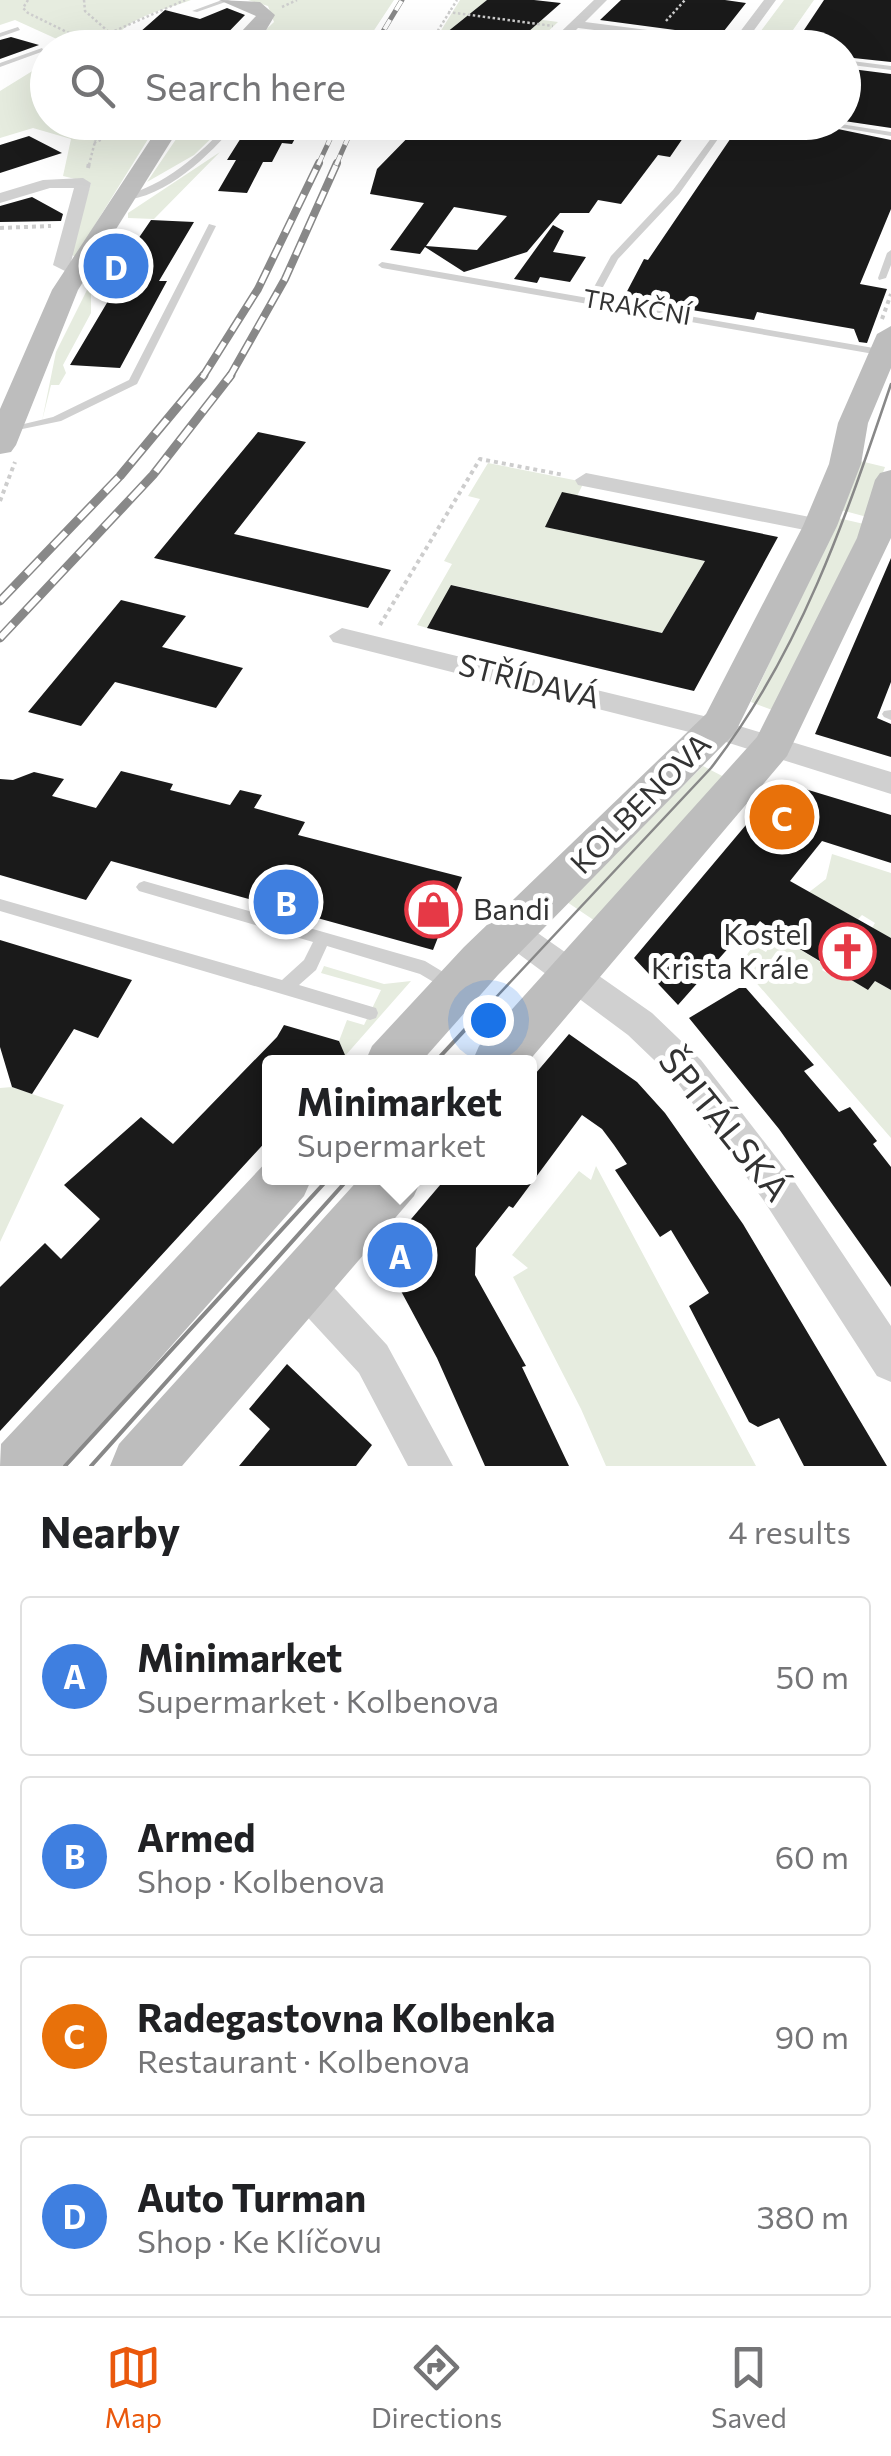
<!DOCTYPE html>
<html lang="en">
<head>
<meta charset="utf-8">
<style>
  body { margin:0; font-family:Commissioner,sans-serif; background:#f2f2f2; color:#202124 }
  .you { position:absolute; left:488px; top:1020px; width:35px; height:35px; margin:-25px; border:8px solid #fff; border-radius:50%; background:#1a73e8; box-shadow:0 0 0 15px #1a73e833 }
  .badge { display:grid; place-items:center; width:65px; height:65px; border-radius:50%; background:#ea580c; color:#fff; font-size:32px; font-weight:700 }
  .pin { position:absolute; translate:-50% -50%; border:5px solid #fff; box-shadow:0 2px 10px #0006 }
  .popup { position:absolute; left:262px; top:1055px; width:275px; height:130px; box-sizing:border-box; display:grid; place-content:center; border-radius:10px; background:#fff; filter:drop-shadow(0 2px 8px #0005); font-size:32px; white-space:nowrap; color:#757577 }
  .popup b { font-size:38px; color:#202124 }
  .popup::after { content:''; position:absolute; left:50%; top:100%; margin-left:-20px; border:20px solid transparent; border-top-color:#fff }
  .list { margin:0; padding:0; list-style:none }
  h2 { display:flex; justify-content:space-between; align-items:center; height:130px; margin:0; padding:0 40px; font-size:42px }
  h2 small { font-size:32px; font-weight:400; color:#757577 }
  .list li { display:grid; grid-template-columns:65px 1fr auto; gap:30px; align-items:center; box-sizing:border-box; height:160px; margin:0 20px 20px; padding:0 20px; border:2px solid #e0e0e0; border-radius:10px }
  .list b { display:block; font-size:38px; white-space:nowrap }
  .list p { margin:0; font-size:32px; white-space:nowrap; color:#757577 }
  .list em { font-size:32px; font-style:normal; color:#757577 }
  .icon { flex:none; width:55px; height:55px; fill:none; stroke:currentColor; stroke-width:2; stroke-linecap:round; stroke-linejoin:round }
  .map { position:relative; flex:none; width:891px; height:1466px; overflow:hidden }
  .search { position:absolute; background:#fff; box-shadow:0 10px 40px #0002; left:30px; right:30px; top:30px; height:110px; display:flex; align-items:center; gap:25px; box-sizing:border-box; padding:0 35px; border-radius:55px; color:#757577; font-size:38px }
  .sheet { height:850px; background:#fff }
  nav { display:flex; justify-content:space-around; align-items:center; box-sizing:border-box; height:140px; border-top:2px solid #e0e0e0; background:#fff; font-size:28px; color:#757577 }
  nav a { display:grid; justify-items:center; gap:5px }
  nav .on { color:#ea580c }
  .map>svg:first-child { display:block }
</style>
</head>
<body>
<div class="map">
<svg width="891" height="1466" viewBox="0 0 891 1466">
  <rect width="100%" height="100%" fill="#fff"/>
  <path fill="#e6ecdf" d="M0,0H191C162,11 122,17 109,48L63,47L59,40L15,20L0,25Z
    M248,0H394L363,47L247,48L274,22L268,6Z
    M460,0H487L475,11L558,22L541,38L525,35L531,28L463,19L442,37L518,47L430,48Z
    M784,0H814L781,47H749Z
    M47,62L48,122L158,123L75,257L70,253L91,183L63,176L71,139L33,128L0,138V91Z
    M187,123H227L194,155L147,182Z
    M220,152L154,219L128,218V213Z
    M109,246H122L91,289V313L63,365L66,373L59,385H51L42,421L56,352Z
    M856,460L885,467L867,517L841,510Z
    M488,463L584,482L577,496L562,493L546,527L705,561L662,633L452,585L427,628L417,625L452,564L444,561L480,499L468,496Z
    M838,518L864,524L775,711L751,702Z
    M703,766L728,779L598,923L567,902Z
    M832,854L891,873V938L872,928L875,923L862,915L858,919L808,893L826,879Z
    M777,935L825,965L822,970L836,978L841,974L868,990L875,981L891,990V1138L740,964L754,945L766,952Z
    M324,966L384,984L411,981L345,1056L339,1041L347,1020L364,1025L381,990L321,973Z
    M12,1087L64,1105L0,1242V1088Z
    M596,1166L756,1466H606L581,1409L513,1277L528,1268L512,1255L579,1171L591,1180Z"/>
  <path fill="#1a1a1a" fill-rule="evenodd" d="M487,0H534L561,3L511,47L441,37Z
    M621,0H725L746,3L720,36L600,20Z
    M824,0H891V62L844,57V48H792Z
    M227,8L245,15L213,48H122L165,10L200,19Z
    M587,33L706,48H572Z
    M11,37L39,45L0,59V40Z
    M844,68L891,74V128L844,121Z
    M251,122H304L292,144L282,143L272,162H263L247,193L218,191L236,160H227Z
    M423,122H694L670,157L658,155L621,204L598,200L589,213H560L527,252L464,272L425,247L420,254L390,250L424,203L370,194L377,169ZM454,207L507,216L477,250L426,246Z
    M756,122H804L891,140V209L860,284L887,289L867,343L859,342L854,329L757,312L754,320L623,299L644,259L648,260L737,129L750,131Z
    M29,136L62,153L0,173V145Z
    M32,197L63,214L61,221L0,222V206Z
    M151,220L194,222L159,281H167L120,368L70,365L114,291L91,289L128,238L138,239Z
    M553,225L564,231L553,252L586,257L570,282L540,277L537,283L514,279Z
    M258,432L306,442L234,534L391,570L368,608L154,558Z
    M562,492L778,537L694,691L427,628L451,585L662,633L705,561L545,527Z
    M891,558V682L877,718L891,724V757L815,734Z
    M121,600L186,616L162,647L243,668L216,708L115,682L81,726L28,712Z
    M121,771L173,784L170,790L230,805L240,790L262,795L254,808L305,822L298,835L462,877L433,950L111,861L86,900L0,875V779L13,780L34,772L64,779L52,796L96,808Z
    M782,782L891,815V863L822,841L790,881L891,938V990L875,981L868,990L783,939L760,921L747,936H739L678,1005L634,958Z
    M0,940L132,980L98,1038L74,1029L32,1094L12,1087L0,1047Z
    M739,988H746L814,1065L804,1071L839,1112L850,1107L877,1141L873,1144L891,1167V1287L779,1129L689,1018Z
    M284,1025L339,1041L348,1062H270V1137L0,1431V1287L45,1243L61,1259L100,1219L64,1185L141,1117L173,1144L277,1037Z
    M569,1034L637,1082L665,1113L743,1224L887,1466H804L779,1418L758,1427L749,1422L689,1306L709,1293L671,1230L660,1237L615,1170L627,1164L614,1145L602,1129L582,1115L513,1208L509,1206L476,1248L475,1275L526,1366L522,1367L569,1466H485L437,1358L387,1265L389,1245L446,1178H530V1080Z
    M287,1364L372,1445L356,1466H239L270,1429L249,1409Z"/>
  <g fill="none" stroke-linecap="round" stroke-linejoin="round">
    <path stroke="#cdcdcd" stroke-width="2.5" stroke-dasharray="2.5 2.5" stroke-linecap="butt" d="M28,0L23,8L28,13L75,36L86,48
      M84,0L85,11L110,33L102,43L90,48
      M282,7L297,0
      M448,12L553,26
      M666,21L685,0
      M110,33L185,0
      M427,48L457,0
      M94,143L138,122
      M89,165L100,122"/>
    <path stroke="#cdcdcd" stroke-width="4" stroke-dasharray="4 4" stroke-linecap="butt" d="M88,168L89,163
      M0,228L51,226
      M882,319L891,294
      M0,501L15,462
      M380,625L480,459L564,475"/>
    <path fill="#d0d0d0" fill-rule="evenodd" d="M222,0H231L197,12L192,11Z
      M18,27L20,30L0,37V33Z
      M42,48L44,51L0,67V63Z
      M844,60L891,66V70L844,64Z
      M230,122H238C208,156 168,197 120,201V197C166,185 198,156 230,122Z
      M723,122H730L679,194L618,259L596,300L891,351V357L382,268L378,265L382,262L588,298L611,256L673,190Z
      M807,122H828L891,132V136Z
      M209,224L216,226L137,384L61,421L3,433V429L53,417L129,380Z
      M891,250V265L886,278L879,280L878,278L887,253Z
      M891,710V720L884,717L882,714L884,711Z
      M144,881L425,961L458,981L460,986L458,991L452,993L420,974L327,946L316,970L299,985L376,1008L378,1013L376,1018L370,1020L0,911V899L282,980L304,960L313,942L139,891L136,887L139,883Z"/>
    <path fill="#d0d0d0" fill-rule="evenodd" d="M594,0H607L585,22L733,41L764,0H776L741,48L578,28L558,48H544Z
      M43,180L83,178L91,183L71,262L83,266V274H71L53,265L74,188H50L0,203V193Z
      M586,473L820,519L832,526L820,533L578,485L575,480Z
      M342,628L716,719L891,772V794L713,738L333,642L329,636Z
      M511,918L522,922L652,1013L701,1060L790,1175L891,1326V1382L877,1376L764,1201L677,1082L628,1035L500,940L495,931L500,922Z
      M301,1261L315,1267L387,1345L453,1466H408L359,1373L287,1295L281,1281L287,1267Z"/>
    <path fill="#bdbdbd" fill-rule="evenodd" d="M219,0L260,2L275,15L265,32L247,48H226L256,16Z
      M162,122H183L78,290L16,445L11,452L0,454V409L52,290Z
      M891,326V368L868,423L861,464L837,526L735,733L498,975L421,1062H365L372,1046L464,947L706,714L803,526L829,464L838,423L877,334Z
      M891,470V538L787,756L528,1062H472L479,1046L757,737L857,538L875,480L880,473Z
      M270,1158V1178H312L304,1196L65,1466H0L1,1444Z
      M360,1178H422L414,1196L182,1466H110L119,1444Z"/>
    <path stroke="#888" stroke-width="2.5" d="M486,1008L711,768C800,653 845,520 891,384"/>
    <path stroke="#888" stroke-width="4" d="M435,1062L488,1005
      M65,1466L329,1178
      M91,1466L349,1178"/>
    <defs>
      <path id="rail-far2" d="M373,48L402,0
        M318,165L338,122
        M336,165L355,122"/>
      <path id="rail-far1" d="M202,378L258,289L319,163
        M229,378L285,279L337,163"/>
      <path id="rail" d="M0,601L120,476L204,375
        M0,638L153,475L231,375"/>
    </defs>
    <use href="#rail-far2" stroke="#888" stroke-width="5"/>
    <use href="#rail-far1" stroke="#888" stroke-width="8"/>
    <use href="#rail" stroke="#888" stroke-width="9"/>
    <use href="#rail-far2" stroke="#fff" stroke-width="4" stroke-dasharray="11" stroke-linecap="butt"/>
    <use href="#rail-far1" stroke="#fff" stroke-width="5" stroke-dasharray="14" stroke-linecap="butt"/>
    <use href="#rail" stroke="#fff" stroke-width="6" stroke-dasharray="19" stroke-linecap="butt"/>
  </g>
  <defs>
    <symbol id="shop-ring" viewBox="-11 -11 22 22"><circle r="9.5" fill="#fff" stroke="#e63946" stroke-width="1.5"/><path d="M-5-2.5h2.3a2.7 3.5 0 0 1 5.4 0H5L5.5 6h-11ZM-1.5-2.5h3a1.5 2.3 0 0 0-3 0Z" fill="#e63946"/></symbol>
    <symbol id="church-ring" viewBox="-11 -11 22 22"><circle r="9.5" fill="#fff" stroke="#e63946" stroke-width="1.5"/><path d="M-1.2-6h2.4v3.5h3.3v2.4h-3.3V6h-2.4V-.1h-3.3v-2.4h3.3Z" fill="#e63946"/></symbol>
  </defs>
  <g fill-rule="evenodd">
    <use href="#shop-ring" x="402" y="878" width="63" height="63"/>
    <use href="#church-ring" x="816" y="920" width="63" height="63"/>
  </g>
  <g text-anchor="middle" stroke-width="10" stroke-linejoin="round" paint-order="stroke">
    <g font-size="25" fill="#333" stroke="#fff">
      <text transform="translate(637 307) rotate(10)" y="9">TRAKČNÍ</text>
    </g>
    <g font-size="30" fill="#333" stroke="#fff">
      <text transform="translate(529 682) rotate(14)" y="10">STŘÍDAVÁ</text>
      <text transform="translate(641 804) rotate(-45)" y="10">KOLBENOVA</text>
    </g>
    <g font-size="30" fill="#333" stroke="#fff" text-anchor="start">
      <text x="473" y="920">Bandi</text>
      <text x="809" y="945" text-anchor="end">Kostel<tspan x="809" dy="34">Krista Krále</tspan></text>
    </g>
    <g font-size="35" fill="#333" stroke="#fff">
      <text transform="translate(724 1125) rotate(51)" y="12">ŠPITÁLSKÁ</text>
    </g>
  </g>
</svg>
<div class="you"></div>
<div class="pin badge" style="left:400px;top:1255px;background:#3f7fe0">A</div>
<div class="popup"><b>Minimarket</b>Supermarket</div>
<div class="pin badge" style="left:286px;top:902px;background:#3f7fe0">B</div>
<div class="pin badge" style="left:782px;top:817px;background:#e8710a">C</div>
<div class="pin badge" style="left:116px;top:266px;background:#3f7fe0">D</div>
<div class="search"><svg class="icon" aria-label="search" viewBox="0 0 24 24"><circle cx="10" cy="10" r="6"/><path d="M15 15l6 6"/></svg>Search here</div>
</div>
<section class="sheet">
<h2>Nearby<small>4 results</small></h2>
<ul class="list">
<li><span class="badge" style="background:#3f7fe0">A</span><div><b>Minimarket</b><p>Supermarket · Kolbenova</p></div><em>50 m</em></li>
<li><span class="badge" style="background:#3f7fe0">B</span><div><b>Armed</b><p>Shop · Kolbenova</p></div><em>60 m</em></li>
<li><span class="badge" style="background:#e8710a">C</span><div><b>Radegastovna Kolbenka</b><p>Restaurant · Kolbenova</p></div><em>90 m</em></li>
<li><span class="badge" style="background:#3f7fe0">D</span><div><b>Auto Turman</b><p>Shop · Ke Klíčovu</p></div><em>380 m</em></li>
</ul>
</section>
<nav>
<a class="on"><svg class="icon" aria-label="map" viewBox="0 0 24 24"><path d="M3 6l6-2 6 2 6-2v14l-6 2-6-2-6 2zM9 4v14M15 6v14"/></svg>Map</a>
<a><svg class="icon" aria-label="directions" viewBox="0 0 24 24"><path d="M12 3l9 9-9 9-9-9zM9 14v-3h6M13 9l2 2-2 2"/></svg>Directions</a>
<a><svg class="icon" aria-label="saved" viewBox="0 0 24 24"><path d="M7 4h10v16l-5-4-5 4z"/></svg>Saved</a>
</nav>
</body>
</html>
